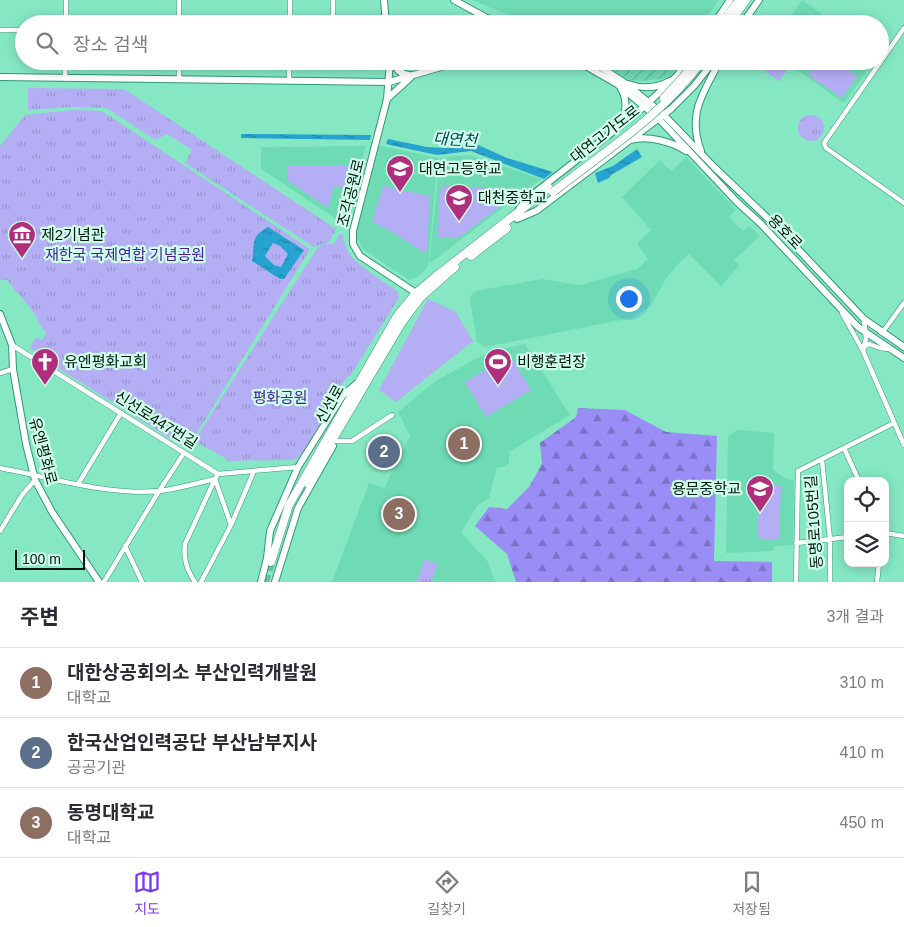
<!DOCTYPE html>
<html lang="ko">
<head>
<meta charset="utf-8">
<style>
  body { margin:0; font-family:Helvetica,"Noto Sans KR",sans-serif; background:#f2f2f3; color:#2b2b33 }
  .controls { position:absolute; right:15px; bottom:15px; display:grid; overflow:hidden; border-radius:10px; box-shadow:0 2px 12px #0003 }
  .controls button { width:45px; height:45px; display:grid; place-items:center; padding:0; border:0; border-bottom:1px solid #e1e1e2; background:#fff; color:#2b2b33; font:25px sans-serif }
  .scale { position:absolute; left:15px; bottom:12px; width:70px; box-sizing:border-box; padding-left:5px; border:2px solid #00170e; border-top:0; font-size:14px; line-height:18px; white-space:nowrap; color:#00170e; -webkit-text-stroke:4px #d0feea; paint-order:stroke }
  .you { position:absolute; left:628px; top:298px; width:18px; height:18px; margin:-12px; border:4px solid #fff; border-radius:50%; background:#1a73e8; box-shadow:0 0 0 8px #1a73e833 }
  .badge { display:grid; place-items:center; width:32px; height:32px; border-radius:50%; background:#7c3aed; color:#fff; font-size:16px; font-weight:700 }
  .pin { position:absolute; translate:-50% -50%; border:2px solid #fff; box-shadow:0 1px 5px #0006 }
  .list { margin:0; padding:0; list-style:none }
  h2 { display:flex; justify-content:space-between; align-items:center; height:65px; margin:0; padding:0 20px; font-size:21px }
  h2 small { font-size:16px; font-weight:400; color:#7c7c81 }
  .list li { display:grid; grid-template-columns:32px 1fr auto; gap:15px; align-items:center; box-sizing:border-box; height:70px; padding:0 20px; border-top:1px solid #e1e1e2 }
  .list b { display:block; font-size:19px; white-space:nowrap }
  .list p { margin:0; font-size:16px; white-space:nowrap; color:#7c7c81 }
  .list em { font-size:16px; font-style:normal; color:#7c7c81 }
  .icon { flex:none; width:28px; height:28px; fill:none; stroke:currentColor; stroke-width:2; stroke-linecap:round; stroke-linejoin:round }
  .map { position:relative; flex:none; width:904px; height:582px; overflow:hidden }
  .search { position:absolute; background:#fff; box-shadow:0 2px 12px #0003; left:15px; right:15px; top:15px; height:55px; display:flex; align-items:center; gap:12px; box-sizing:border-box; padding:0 18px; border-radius:28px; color:#7c7c81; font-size:19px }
  .sheet { height:275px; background:#fff }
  nav { display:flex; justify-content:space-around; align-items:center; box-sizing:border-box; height:70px; border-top:1px solid #e1e1e2; background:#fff; font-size:14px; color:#7c7c81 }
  nav a { display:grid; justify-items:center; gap:2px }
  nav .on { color:#7c3aed }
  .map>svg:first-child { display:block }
</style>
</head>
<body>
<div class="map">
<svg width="904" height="582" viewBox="0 0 904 582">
  <defs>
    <pattern id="industrial-furrows" width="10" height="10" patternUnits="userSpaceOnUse" patternTransform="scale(1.25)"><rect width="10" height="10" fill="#6fdbb4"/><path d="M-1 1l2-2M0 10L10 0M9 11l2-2" fill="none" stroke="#5ebb9a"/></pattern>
    <pattern id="forest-firs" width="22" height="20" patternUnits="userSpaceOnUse" patternTransform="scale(1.25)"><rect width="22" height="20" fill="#9a8df6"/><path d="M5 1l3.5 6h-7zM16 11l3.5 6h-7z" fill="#7b72c6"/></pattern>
    <pattern id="park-tufts" width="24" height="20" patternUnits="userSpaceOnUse" patternTransform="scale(1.25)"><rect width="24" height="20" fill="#b4aef4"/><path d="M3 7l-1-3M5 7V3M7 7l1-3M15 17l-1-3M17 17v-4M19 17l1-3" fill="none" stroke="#9995d0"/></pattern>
    <pattern id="water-ripples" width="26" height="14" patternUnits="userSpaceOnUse" patternTransform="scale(1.25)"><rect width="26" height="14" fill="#26a3ce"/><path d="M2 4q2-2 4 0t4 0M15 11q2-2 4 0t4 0" fill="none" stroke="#1e84a6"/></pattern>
  </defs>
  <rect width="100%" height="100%" fill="#85e8c3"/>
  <path fill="#6fdbb4" d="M472,0H719L704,21L682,24H531Z
    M802,0L836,24H785Z
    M784,61H874L844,103Z
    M377,145L438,158L428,267L417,277L409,280L363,249L357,238L356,228Z
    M366,146L343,224L261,169V147Z
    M470,155L541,179L429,264L440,158Z
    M686,157L736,210L729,217L743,231L749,226L760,236L734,260L739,266L721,286L689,254L679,263L665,280L651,306L631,318L485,347L477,342L470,301L471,295L476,291L542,279L580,285L637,269L648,259L637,243L651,230L622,197L660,160L671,171Z
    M525,344L570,415L509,452V463L503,467H497L489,498L478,505L461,532L488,562L495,582H332L369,483L384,488L410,436L398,412L437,380L489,352Z
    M738,430L774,433L773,470L784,477L794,481L793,545L775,546L773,551L726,553L728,436Z"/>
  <path fill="url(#industrial-furrows)" d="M598,61H683L677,71L670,78L642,81L629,80Z"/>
  <path fill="#b4aef4" d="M765,61H774L787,70L779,81L760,68Z
    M817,61H835L857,76L842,98L808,75Z
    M287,165H356L350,189L334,186L328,208L287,180Z
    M383,186L430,196L427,252H423L387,229L372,222Z
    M444,186L500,188L501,206L458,238H438L439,192Z
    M428,299L456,312L473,341L396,402L379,390Z
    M510,355L531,390L486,417L465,382Z
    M760,485L781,486L779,540L757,538Z"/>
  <path fill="url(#forest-firs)" d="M578,408L625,410L666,432L717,436L714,561L772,562V582H516L507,554L475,526L489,507L507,509L529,487L542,464L540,443L576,417Z"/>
  <path fill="url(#park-tufts)" d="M28,88L124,89L336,229L329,242L314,247L185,163L192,150L167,134L155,140L107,108L74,107L28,110Z
    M73,110L102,111L310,249L187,449L50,363L30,347L36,337L42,340L47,333L43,330L35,314L7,280H0V146L25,115Z
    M798 128a13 13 0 1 1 26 0a13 13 0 1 1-26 0Z
    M343,234C344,241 345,247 349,253C355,264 386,283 398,292L399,298L350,376L347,377L333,398L335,401L305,450L295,460L227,461L225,458L194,441L318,247L327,244H334L339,235Z
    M425,559L438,564L431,582H416Z"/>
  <path fill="url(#water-ripples)" fill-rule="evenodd" d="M241,134L371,135L370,140L241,138Z
    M388,139L427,147L447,148L476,144L507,158L553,172L544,179L471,151L437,155L386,144Z
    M637,149L642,157L611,175L609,178L598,183L595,173L613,166Z
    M268,227L304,250L284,279H280L252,261C255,243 250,237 268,227ZM273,243L280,246L288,254L281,267L274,265L265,256Z"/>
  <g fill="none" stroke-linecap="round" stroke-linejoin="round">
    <path stroke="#6abe9f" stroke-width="8" stroke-dasharray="8 4" stroke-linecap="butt" d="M265,582L271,562"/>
    <defs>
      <path id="minor" d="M333,0V24
        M66,24V0
        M179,24V0
        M290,24V0
        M904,28L824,143L826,148L904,203
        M0,30H24
        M65,78V61
        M179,79V61
        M289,80V61
        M842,313L863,351L904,445
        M864,320L866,338L864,346
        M882,333L904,303
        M12,345L218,474L298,467
        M863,351L864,347L869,344L880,348L889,349
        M0,373L13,369
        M336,441H352L392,415
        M844,448L859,481
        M822,460L830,539V582
        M0,468C49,477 109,496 159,491C178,489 197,483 215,479L218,474
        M215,479L231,525
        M78,484L121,413
        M0,531L22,495L35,480
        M885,533L904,536
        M796,543L848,537
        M125,546L142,582
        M104,582L159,491L184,453
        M195,582C187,570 183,559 185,544L215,479
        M201,582L231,525L254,471
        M796,582L798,471L894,423
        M877,582L879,563"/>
      <path id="secondary" d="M384,0L386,24
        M454,0L485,17L501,24
        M714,24L730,0
        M742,24L759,0
        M390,61L387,99L353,231V244L360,256L416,293
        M391,61C396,69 400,74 409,75
        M577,61L617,84L658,118L737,202L761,224L858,327L904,358
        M591,61L625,83L663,114L714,167L779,229L864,319L904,347
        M0,77L389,82L462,61
        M628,84C642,89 657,88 670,81
        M387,99L411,77
        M620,125C626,114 628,100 621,89
        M631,140C647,135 673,142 686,151
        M701,151C687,114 703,93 720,61
        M519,209L527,199L638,112L677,76L688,61
        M517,219L536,211L671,109L694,86L714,61
        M0,314L12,345L13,369L26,444L35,480L52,512L99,582
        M261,582L267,558L270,531L298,467L343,395L356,384
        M275,582L298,508L333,446"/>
      <path id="trunk" d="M722,24L739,0
        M729,24L746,0
        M471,256L507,228
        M307,483L402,322L421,297L455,267
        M271,562L289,505L397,316L416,293L435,277L549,188"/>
    </defs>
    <use href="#minor" stroke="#2f9876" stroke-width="5.5"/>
    <use href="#secondary" stroke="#2f9876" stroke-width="8"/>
    <use href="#trunk" stroke="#2f9876" stroke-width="9"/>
    <use href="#minor" stroke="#fff" stroke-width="4.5"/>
    <use href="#secondary" stroke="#fff" stroke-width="6"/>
    <use href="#trunk" stroke="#fff" stroke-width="8"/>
    <defs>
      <path id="trunk-bridge" d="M664,98L684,76L695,61
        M553,192C605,151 663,115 702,61"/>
    </defs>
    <use href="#trunk-bridge" stroke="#2f9876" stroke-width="9" stroke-linecap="butt"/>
    <use href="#trunk-bridge" stroke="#fff" stroke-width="8"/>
  </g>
  <defs>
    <symbol id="school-pin" viewBox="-11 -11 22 30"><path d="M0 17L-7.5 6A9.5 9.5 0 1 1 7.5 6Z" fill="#af2f7d" stroke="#d0feea"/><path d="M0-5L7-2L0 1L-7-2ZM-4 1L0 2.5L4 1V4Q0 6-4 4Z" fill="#fff"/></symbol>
    <symbol id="museum-pin" viewBox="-11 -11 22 30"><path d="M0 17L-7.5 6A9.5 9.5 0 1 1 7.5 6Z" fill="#af2f7d" stroke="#d0feea"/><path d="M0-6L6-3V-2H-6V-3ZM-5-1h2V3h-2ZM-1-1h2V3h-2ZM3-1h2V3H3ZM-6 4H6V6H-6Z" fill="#fff"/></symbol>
    <symbol id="church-pin" viewBox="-11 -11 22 30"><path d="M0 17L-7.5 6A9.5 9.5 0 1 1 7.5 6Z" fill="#af2f7d" stroke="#d0feea"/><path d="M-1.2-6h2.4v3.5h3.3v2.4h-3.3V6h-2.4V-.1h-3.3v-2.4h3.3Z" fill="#fff"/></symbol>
    <symbol id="stadium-pin" viewBox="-11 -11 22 30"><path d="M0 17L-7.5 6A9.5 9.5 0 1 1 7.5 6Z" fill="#af2f7d" stroke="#d0feea"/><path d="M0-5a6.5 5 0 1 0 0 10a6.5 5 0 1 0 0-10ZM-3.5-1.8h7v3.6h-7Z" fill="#fff"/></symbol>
  </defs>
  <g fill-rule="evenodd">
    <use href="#school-pin" x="384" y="153" width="32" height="43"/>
    <use href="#school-pin" x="443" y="182" width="32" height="43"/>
    <use href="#museum-pin" x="6" y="219" width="32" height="43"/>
    <use href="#church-pin" x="29" y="346" width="32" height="43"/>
    <use href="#stadium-pin" x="482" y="346" width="32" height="43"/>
    <use href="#school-pin" x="744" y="473" width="32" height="43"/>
  </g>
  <g text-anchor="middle" stroke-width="4.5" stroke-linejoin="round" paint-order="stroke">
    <g font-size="15" fill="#00170e" stroke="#d0feea">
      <text transform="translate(605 134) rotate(-38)" y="5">대연고가도로</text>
      <text transform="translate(351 193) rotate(-76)" y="5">조각공원로</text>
      <text transform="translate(785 232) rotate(46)" y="5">용호로</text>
      <text transform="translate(330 404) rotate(-61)" y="5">신선로</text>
      <text transform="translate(156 420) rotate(32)" y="5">신선로447번길</text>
      <text transform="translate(43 451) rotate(75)" y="5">유엔평화로</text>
      <text transform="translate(814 522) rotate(-94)" y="5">동명로105번길</text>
    </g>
    <g font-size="15" fill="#00170e" stroke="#d0feea" text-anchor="start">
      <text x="419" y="174">대연고등학교</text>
      <text x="478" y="203">대천중학교</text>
      <text x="41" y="240">제2기념관</text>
      <text x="64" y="367">유엔평화교회</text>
      <text x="517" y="367">비행훈련장</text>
      <text x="741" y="494" text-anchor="end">용문중학교</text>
    </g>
    <g font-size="15" fill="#44209a" stroke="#d0feea">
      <text x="125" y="260">재한국 국제연합 기념공원</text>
      <text x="280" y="403">평화공원</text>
    </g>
    <g font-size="16" font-style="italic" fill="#044a61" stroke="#d0feea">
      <text transform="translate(455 139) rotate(3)" y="6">대연천</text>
    </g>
  </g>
</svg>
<div class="controls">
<button><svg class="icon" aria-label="locate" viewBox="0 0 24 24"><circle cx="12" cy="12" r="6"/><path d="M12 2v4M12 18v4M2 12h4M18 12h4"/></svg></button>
<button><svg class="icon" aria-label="layers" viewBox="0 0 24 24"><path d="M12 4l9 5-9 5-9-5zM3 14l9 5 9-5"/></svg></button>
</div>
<div class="scale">100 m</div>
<div class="you"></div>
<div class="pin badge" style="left:464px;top:444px;background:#8d6e63">1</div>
<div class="pin badge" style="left:384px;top:452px;background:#5c6f8a">2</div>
<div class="pin badge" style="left:399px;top:514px;background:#8d6e63">3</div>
<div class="search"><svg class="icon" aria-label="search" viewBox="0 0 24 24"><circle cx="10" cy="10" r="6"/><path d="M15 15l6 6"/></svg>장소 검색</div>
</div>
<section class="sheet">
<h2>주변<small>3개 결과</small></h2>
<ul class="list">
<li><span class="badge" style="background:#8d6e63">1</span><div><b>대한상공회의소 부산인력개발원</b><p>대학교</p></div><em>310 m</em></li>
<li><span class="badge" style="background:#5c6f8a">2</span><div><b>한국산업인력공단 부산남부지사</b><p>공공기관</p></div><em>410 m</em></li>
<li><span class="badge" style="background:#8d6e63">3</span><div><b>동명대학교</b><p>대학교</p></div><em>450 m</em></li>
</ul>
</section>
<nav>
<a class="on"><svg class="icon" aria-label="map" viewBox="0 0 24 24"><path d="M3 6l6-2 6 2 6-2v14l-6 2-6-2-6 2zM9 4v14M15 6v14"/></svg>지도</a>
<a><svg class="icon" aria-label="directions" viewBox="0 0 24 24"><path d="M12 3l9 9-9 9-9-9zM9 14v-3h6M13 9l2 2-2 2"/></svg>길찾기</a>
<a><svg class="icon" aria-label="saved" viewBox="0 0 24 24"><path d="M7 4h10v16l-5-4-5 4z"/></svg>저장됨</a>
</nav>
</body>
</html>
